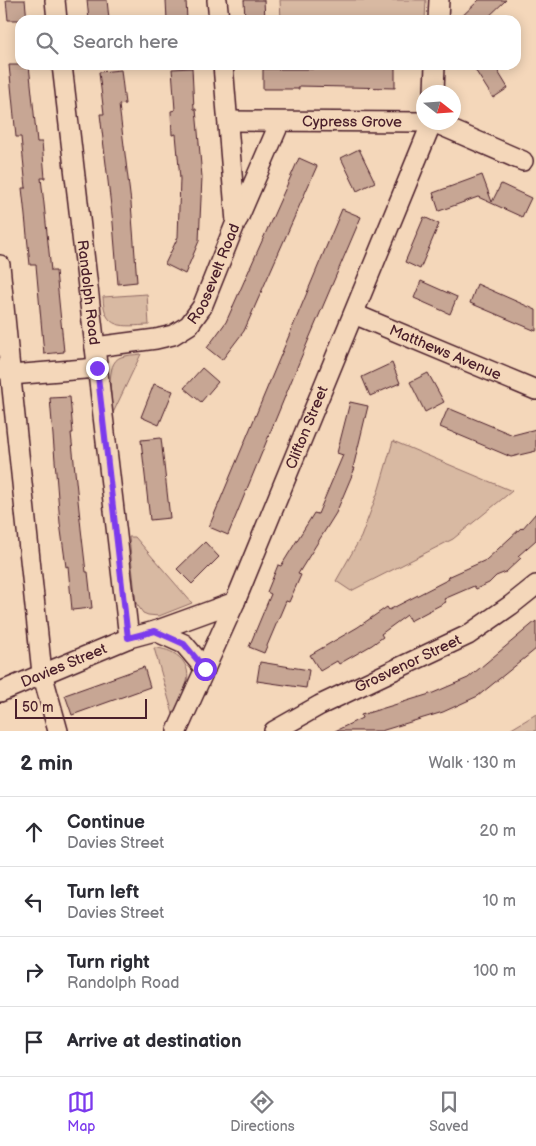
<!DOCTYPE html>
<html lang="en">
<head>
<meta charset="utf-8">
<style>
  body { margin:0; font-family:"Balsamiq Sans",sans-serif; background:#f7f7f7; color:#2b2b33 }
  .compass { position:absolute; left:416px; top:85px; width:45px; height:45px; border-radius:50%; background:#fff; box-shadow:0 2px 12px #0003; rotate:107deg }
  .scale { position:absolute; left:15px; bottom:12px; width:132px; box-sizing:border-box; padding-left:5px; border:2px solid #4a1f2b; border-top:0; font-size:14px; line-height:18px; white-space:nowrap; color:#4a1f2b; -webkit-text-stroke:4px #f4d7ba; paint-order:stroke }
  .stop { position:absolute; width:15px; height:15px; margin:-11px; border:4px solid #7c3aed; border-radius:50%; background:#fff }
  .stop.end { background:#7c3aed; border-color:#fff; box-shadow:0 1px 5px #0008 }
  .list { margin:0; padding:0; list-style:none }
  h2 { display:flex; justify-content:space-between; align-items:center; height:65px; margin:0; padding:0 20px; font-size:21px }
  h2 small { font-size:16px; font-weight:400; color:#7c7c81 }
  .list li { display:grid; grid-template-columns:32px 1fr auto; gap:15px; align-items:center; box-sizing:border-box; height:70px; padding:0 20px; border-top:1px solid #e1e1e2 }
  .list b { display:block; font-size:19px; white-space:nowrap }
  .list p { margin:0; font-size:16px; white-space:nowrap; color:#7c7c81 }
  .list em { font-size:16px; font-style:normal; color:#7c7c81 }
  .icon { flex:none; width:28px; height:28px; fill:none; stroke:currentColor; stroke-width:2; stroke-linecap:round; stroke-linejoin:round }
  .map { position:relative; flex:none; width:536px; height:731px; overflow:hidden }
  .search { position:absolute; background:#fff; box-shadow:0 2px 12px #0003; left:15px; right:15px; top:15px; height:55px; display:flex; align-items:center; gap:12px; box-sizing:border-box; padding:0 18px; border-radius:15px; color:#7c7c81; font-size:19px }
  .sheet { height:345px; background:#fff }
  nav { display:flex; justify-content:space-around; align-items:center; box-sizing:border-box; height:70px; border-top:1px solid #e1e1e2; background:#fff; font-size:14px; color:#7c7c81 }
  nav a { display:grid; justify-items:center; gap:2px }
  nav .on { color:#7c3aed }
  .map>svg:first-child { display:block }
</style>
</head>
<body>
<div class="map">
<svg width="536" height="731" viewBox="0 0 536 731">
  <rect width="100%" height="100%" fill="#f4d7ba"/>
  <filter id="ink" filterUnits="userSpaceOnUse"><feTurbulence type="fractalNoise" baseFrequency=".02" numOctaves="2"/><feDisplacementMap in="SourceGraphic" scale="10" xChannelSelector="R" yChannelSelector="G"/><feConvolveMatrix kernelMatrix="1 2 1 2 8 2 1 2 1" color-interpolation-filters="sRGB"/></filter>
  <g filter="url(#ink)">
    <path fill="#d8b9a2" stroke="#916c66" d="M280,0H426L425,20H281Z
      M147,294L149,325C123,326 104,331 103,297Z
      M141,354L113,413C112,400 104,363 121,357C127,355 134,355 141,354Z
      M393,441L512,491L453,539L351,591L336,581L361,537L379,489Z
      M129,537H135L192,603L159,616L148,615L143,613L136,603Z
      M154,648C172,648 192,661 187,682C184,693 178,704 173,714Z
      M536,714V731H508L533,716Z"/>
    <path fill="#c7a694" stroke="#4a1f2b" d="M6,0H25L27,20H8Z
      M87,0H107L109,19L89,20Z
      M166,0H186L187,20H167Z
      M244,0H264L265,20H245Z
      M479,0H506L485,20H458Z
      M9,65H29L37,142H42L45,178H41L44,204L51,271H56L64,352L44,354L36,265H30L24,206L22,188H26L21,137H16Z
      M313,65H346V68H395V88L299,86V89H263V69H313Z
      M472,65H494L508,88L493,98Z
      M192,68L194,109H196L202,177L199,241L185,274L165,264L178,237L180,179L176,134L172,135L171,111L175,110L172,69Z
      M121,70L125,104L119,105L131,203L137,282L118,284L113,223L100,114H104L99,72Z
      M359,149L375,182L357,191L341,158Z
      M299,158L317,166L244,331L222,360L207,348L226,322Z
      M482,175L492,202L501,184L531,198L522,217L478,197L439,211L433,193Z
      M342,209L361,217L300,360L228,535L209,527Z
      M424,217L439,224L420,269L405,262Z
      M421,281L457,297L450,314L414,298Z
      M477,284L536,310V331L470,303Z
      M392,363L400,383L370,396L362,377Z
      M202,368L218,382L201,402L184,388Z
      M428,373L444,402L425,412L410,382Z
      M154,384L173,391L159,425L141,417Z
      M70,397L73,433H71L81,529L86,572H88L92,608L72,610L68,566L66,567L60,523L50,398Z
      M350,402L368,406L353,468H355L336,513L298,574L301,575L289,602L286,601L264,653L249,647L271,594L267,592L278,565L281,566L314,513L318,514L343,455L337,453Z
      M448,408L513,435L536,429V451L511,457L440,427Z
      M161,438L170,518L150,520L141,440Z
      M536,513V540L518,556L521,558L506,572L496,576L489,583L476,589L474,586L444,599L446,602L410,621L407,615L381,634L383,637L372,645L339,664L337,661L320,671L310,655L358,627L387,607L389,610L449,579L448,577L486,560L521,528L522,529Z
      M205,542L219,557L192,584L177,569Z
      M536,621V649L478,696L443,712L381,731H335L362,718L361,715L433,693L468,678Z
      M260,662L309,670L306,688L257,681Z
      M144,667L150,687L72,715L65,695Z"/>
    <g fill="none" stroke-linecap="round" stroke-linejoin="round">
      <defs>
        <g id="minor">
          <path d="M55,0L57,20"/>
          <path d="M217,0L219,20"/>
          <path d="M438,20L439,0"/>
          <path id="s1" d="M62,65L129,638"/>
          <path d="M434,92L435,65"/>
          <path id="s2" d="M228,121L424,122"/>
          <path d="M433,122L523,161"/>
          <path d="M238,219L280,122"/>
          <path d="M0,265L10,369H0"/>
          <path id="s3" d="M354,314L536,390"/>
          <path id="s4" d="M95,347L156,339L173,335L189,325L202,307L236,222L223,65"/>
          <path d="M10,369L42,673L58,731"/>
          <path d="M11,375L97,368"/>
          <path d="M155,631L184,644L205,669"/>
          <path id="s5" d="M0,692L129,638L155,631L235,602"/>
          <path id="s6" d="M177,731L235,602L432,122"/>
          <path id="s7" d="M274,731L320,705L468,635L511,605L536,585"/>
        </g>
      </defs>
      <use href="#minor" stroke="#4a1f2b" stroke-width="22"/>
      <use href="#minor" stroke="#f4d7ba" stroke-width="19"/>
    </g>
  </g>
  <g fill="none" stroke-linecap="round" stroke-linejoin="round" filter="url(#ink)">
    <path stroke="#7c3aed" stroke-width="6" d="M97,368L128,638L155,631L184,644L205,669"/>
  </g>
  <g text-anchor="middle" stroke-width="4" stroke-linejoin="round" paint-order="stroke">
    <g font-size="15" fill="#4a1f2b" stroke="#f4d7ba">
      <text dy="5" stroke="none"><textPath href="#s2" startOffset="124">Cypress Grove</textPath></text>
      <text dy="5" stroke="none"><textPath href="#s4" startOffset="155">Roosevelt Road</textPath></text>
      <text dy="5" stroke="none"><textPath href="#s1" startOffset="229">Randolph Road</textPath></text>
      <text dy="5" stroke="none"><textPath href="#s3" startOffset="99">Matthews Avenue</textPath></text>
      <text dy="5" stroke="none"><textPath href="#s6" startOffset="330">Clifton Street</textPath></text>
      <text dy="5" stroke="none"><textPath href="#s7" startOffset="150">Grosvenor Street</textPath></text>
      <text dy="5" stroke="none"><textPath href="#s5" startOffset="69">Davies Street</textPath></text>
    </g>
  </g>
</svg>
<svg class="compass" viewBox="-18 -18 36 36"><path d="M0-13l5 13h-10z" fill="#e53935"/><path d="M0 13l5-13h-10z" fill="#7c7c81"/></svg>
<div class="scale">50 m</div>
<div class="stop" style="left:205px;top:669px"></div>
<div class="stop end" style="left:97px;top:368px"></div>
<div class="search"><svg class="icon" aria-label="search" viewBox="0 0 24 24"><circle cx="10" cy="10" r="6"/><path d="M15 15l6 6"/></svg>Search here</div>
</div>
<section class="sheet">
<h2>2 min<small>Walk · 130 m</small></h2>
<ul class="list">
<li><svg class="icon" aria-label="ahead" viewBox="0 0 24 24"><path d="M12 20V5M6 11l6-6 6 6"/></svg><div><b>Continue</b><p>Davies Street</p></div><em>20 m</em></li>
<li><svg class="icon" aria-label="left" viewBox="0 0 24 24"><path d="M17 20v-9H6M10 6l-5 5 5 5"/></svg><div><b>Turn left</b><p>Davies Street</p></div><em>10 m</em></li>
<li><svg class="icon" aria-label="right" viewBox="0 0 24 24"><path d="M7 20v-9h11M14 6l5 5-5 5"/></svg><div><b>Turn right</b><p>Randolph Road</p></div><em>100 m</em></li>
<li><svg class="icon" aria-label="arrive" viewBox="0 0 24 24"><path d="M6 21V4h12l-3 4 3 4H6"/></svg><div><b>Arrive at destination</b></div></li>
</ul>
</section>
<nav>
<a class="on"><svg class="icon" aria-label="map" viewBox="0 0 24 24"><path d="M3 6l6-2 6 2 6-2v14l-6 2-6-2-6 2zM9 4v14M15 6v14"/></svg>Map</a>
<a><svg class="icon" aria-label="directions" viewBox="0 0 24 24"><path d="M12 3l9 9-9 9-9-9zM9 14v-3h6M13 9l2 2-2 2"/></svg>Directions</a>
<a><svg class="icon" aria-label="saved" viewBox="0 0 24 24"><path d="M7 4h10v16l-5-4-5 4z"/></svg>Saved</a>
</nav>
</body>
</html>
